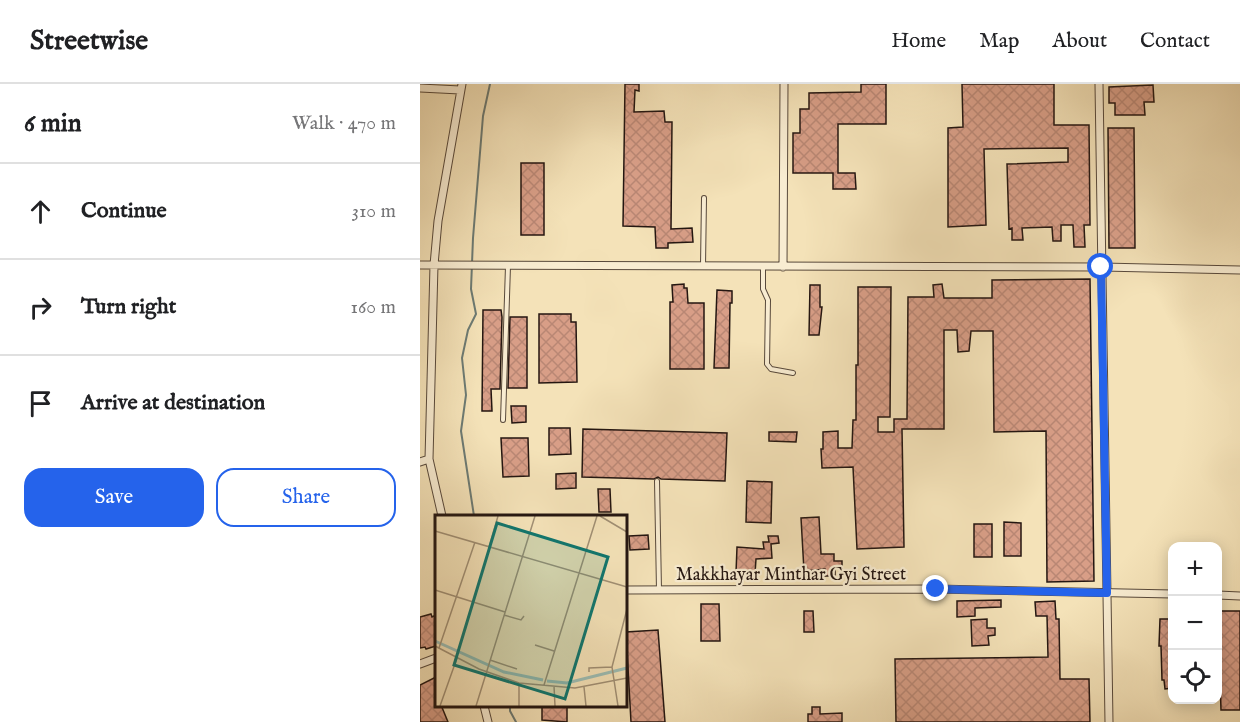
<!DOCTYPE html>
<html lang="en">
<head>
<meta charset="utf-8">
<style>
  body { margin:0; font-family:"IM FELL English",serif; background:#f6f6f6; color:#202124 }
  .controls { position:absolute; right:18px; bottom:18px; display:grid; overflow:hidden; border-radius:12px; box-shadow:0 3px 15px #0003 }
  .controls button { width:54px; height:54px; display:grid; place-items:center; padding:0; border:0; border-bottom:2px solid #e0e0e0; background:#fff; color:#202124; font:30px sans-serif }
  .stop { position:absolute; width:18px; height:18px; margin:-14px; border:4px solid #2563eb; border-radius:50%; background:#fff }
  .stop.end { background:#2563eb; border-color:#fff; box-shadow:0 2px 6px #0008 }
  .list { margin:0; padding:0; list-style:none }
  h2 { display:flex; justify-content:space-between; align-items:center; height:78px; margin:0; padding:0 24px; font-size:26px }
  h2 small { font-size:20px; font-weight:400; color:#757577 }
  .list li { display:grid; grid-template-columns:39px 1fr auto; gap:18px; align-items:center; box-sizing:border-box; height:96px; padding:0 24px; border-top:2px solid #e0e0e0 }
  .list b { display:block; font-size:22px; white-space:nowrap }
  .list em { font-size:20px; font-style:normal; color:#757577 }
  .actions { display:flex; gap:12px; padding:18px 24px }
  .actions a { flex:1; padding:14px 0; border:2px solid #2563eb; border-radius:18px; text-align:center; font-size:21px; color:#2563eb }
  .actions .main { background:#2563eb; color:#fff }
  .icon { flex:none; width:33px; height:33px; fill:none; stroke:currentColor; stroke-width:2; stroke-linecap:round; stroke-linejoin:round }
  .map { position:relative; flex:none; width:820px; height:638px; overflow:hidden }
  header { display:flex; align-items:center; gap:36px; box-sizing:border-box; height:84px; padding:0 30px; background:#fff; border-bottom:2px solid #e0e0e0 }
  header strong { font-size:28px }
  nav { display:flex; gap:33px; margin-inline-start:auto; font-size:21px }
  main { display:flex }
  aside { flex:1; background:#fff }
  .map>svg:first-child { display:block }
</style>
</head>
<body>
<header>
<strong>Streetwise</strong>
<nav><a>Home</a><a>Map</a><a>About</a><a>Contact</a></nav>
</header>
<main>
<aside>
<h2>6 min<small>Walk · 470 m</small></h2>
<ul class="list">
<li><svg class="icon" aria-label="ahead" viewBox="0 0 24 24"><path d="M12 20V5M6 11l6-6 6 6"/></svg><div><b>Continue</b></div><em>310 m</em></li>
<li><svg class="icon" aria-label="right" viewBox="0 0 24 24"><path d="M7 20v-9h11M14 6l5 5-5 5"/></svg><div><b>Turn right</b></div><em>160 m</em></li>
<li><svg class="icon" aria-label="arrive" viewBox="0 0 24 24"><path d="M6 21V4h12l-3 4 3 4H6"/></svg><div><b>Arrive at destination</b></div></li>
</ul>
<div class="actions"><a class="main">Save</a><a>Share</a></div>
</aside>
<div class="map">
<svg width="820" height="638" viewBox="0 0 820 638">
  <defs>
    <pattern id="building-cross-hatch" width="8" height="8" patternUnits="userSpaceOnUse" patternTransform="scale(1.5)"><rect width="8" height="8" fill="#d89e87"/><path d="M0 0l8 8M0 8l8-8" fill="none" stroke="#b98774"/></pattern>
  </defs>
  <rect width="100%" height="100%" fill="#f4e2b8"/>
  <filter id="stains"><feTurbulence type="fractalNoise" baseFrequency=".00333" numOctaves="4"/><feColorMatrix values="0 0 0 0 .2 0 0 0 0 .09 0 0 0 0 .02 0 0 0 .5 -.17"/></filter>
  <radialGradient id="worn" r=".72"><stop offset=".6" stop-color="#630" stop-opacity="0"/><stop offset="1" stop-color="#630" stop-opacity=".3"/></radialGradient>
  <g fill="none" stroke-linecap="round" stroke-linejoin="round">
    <path stroke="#6c7a73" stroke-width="2" d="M54,432L41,347L46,311L42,274L48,246L56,230L51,205L53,154L63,32L70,0
      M90,622V627L96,638"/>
  </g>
  <path fill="url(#building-cross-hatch)" stroke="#241611" stroke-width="1.5" d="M205,0H219V7L215,6L214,28L244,27L245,38H252L251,145L272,144L273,158L248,159V164H236L235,143L203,142Z
    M441,0H466V40H418V89H435L436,105H413V89H373V49H380V25H389V9L441,8Z
    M542,0H634V41H669L670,141H664L665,163H654L653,141H641V157H633L632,143L602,144L603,156H592V144L589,145L587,80L648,78V64L564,65L566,141L528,143V44L543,43Z
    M733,1L734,18H724L725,31H695V19H689V3Z
    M688,44H714L715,164H689Z
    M101,79H124V151H101Z
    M670,195L674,497L627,498L626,347L574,348L573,247H551L549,267L538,268L537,246H524V345H482L484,463L437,465L433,383L402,384L401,365H403V348L418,347V364H432L433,336H436V281H438V203H471L470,333H458V348H474V335H487L488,213H514L513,201L522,200L524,214H572V196Z
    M264,200V204H267L268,219H284V285H250V218H253L252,201Z
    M390,201H400V223H402L399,251H389Z
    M297,206L312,207V219H310L309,284H294Z
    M63,226H81L82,233L80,305H71L72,327H62Z
    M119,230H151V238H156L157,298L119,299Z
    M90,233H107V304H88Z
    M91,322H106V338L92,339Z
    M129,344H150L151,370L129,371Z
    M163,345L307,349L305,397L241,395L238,393L234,395L162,393Z
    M349,348H377L376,358L349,357Z
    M81,354H108L109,392L83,393Z
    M156,389V404L136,405V390Z
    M327,397L352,398L351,439L326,438Z
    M178,405H190L191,428H179Z
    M399,433L401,470H414V477H422V484H415V492H405V485L384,487L381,434Z
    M584,438L601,439V472H584Z
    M554,440H572V473H554Z
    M228,451L229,465L210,466L209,452Z
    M348,452H358L359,459L351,460L352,474L336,475L335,490L316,489L317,463L344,465L343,458H349Z
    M581,516V523L555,524V532L537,533V517Z
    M635,517L636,535H639L640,595H669L670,638H476L475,575L628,573L627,532H616L615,518Z
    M281,520H299L300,557H281Z
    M384,527H393L394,548H384Z
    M798,527H820V626H801Z
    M11,530L12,533L16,531V562L6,565L5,563L0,564V533Z
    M567,535V544H575V551L568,552L569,561L552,562L551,536Z
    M740,535H753V604L745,605L744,596H742L741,562H739Z
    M238,546L245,638H211L206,548Z
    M16,593V621H21L28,638H0V601Z
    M122,621H147V638L122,636Z
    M392,623H400V630L422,629V638H388V630H392Z"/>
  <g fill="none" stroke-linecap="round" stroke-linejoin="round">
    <defs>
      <path id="lane" d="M283,182L284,114
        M343,183V205L348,216L347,280L351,285L373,289
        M83,336L88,182
        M237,397L239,506"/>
      <path id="street" d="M679,0L689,638
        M0,4L40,6
        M0,181L682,183L820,186
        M363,183L364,0
        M0,378L9,375
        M22,432L9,375L14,181L18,137L42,0
        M206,506L516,505L752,510
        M798,511L820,512
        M0,580L16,574
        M64,622L68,638"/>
    </defs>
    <use href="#lane" stroke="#58493b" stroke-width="6"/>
    <use href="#street" stroke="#58493b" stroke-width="9"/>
    <use href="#lane" stroke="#f8ecd1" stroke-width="4"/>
    <use href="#street" stroke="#f8ecd1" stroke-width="7"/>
  </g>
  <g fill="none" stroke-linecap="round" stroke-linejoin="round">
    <path stroke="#2563eb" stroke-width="8" d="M516,505L687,509L681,183"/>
  </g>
  <g text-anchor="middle" stroke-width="4.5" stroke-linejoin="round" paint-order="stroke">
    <g font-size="18" fill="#241611" stroke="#f8ecd1">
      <text x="371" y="496">Makkhayar Minthar Gyi Street</text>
    </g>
  </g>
  <g transform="translate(15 431)">
    <rect width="192" height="192" fill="#f4e2b8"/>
    <path fill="none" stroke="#9cbdb4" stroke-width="3" d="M0,126L69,157L108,165M112,166L132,168L192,153"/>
    <path fill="none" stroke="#a19075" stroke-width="1.5" d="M165,1L192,17M0,16L192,72M54,32L63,1M0,75L70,97M69,100L86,105L89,101M100,130L119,136M0,131L44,154L84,168L140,173L192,163M4,133L40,27M55,145L82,154M154,157V153L177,152M109,170L162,1M119,171L120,191M149,172L151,191M5,191L22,143M41,191L100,1M84,191V168M183,191L177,152L192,94"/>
    <path fill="#0f766e" fill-opacity="0.15" stroke="#0f766e" stroke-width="3" d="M62,8L173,42L130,184L19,150Z"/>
    <rect width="192" height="192" fill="none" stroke="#241611" stroke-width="3"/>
  </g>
  <rect width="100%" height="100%" filter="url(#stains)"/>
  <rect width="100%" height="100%" fill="url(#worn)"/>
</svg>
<div class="controls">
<button>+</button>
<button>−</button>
<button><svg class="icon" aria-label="locate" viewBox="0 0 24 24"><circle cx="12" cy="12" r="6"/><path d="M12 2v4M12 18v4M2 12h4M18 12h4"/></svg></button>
</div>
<div class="stop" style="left:681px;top:183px"></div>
<div class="stop end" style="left:516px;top:505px"></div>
</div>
</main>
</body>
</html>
